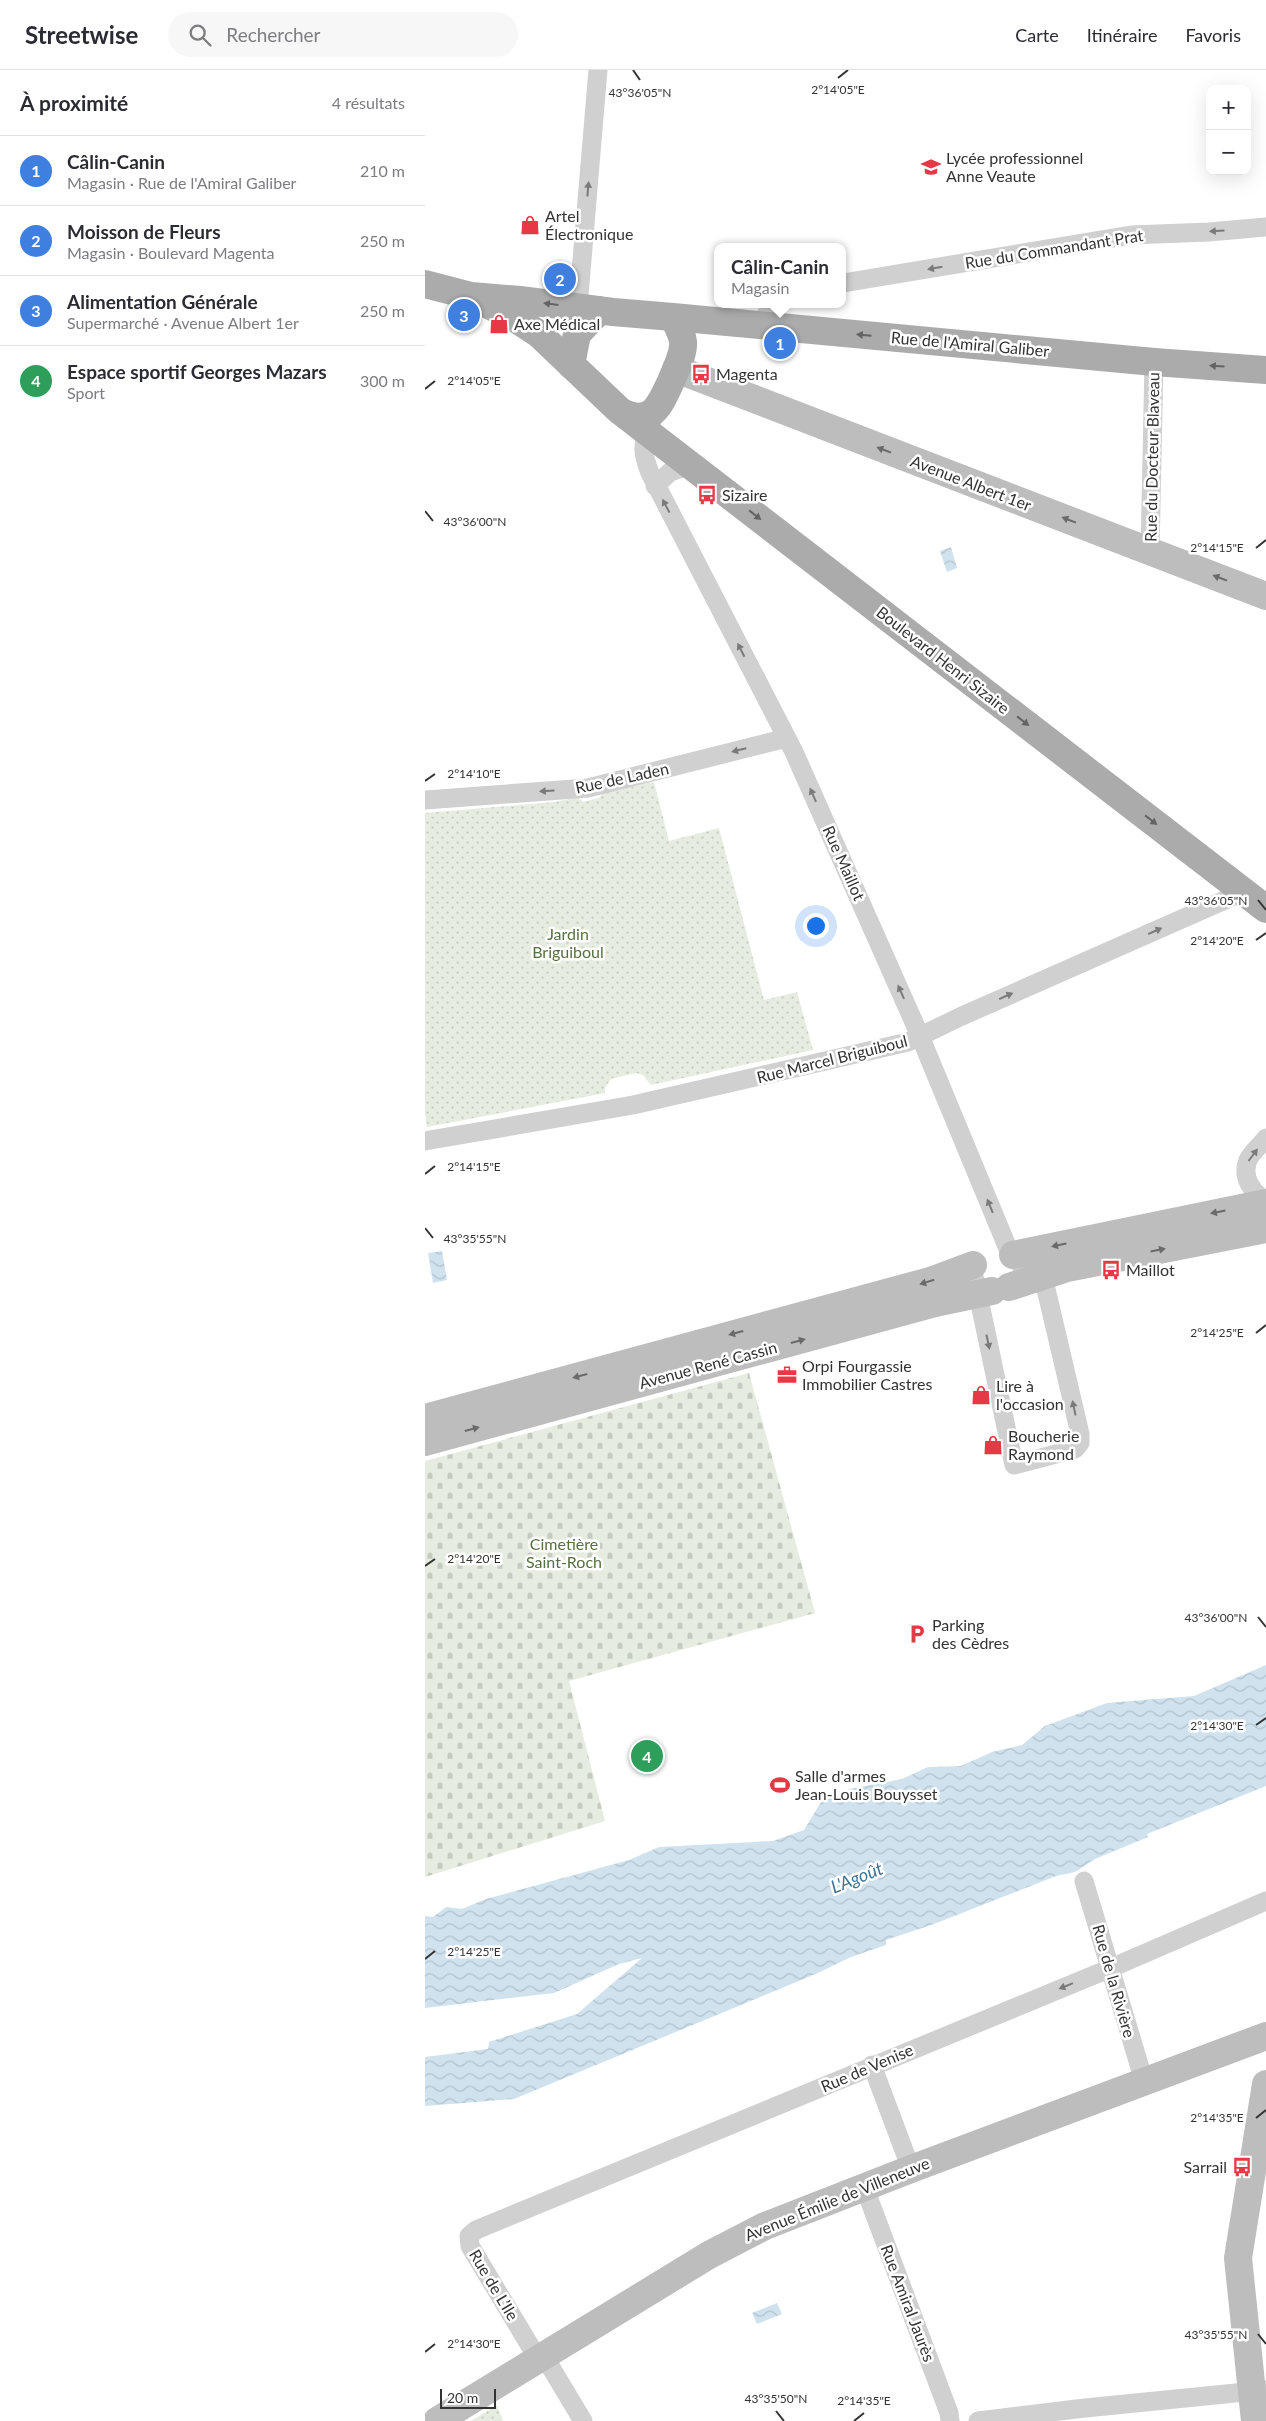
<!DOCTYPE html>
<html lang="fr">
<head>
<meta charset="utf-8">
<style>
  body { margin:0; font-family:Lato,sans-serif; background:#f7f7f7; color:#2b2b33 }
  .controls { position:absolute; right:15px; top:15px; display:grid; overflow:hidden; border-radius:10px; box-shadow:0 5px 20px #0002 }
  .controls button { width:45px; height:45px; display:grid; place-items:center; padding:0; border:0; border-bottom:1px solid #e1e1e2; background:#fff; color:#2b2b33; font:25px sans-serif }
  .scale { position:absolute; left:15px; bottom:12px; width:56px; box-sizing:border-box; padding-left:5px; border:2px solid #333; border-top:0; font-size:14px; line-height:18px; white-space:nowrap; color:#333; -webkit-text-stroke:4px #fff; paint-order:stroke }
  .you { position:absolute; left:390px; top:855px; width:18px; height:18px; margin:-12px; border:4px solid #fff; border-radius:50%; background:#1a73e8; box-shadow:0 0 0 8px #1a73e833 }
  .badge { display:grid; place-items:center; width:32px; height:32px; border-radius:50%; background:#e63946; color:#fff; font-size:16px; font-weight:700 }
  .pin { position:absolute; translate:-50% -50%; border:2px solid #fff; box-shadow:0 1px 5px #0006 }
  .popup { position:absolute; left:289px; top:173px; width:132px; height:65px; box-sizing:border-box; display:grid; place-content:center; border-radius:10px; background:#fff; filter:drop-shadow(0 1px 4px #0005); font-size:16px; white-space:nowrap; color:#7c7c81 }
  .popup b { font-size:19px; color:#2b2b33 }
  .popup::after { content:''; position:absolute; left:50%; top:100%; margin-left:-10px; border:10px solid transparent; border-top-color:#fff }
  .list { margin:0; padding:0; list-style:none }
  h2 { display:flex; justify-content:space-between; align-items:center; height:65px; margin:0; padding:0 20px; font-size:21px }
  h2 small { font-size:16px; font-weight:400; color:#7c7c81 }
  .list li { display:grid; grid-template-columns:32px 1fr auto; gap:15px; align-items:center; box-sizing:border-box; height:70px; padding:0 20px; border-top:1px solid #e1e1e2 }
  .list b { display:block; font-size:19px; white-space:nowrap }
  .list p { margin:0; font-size:16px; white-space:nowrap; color:#7c7c81 }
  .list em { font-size:16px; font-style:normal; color:#7c7c81 }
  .icon { flex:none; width:28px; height:28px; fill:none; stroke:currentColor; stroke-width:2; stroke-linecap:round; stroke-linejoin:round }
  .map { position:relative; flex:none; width:841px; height:2351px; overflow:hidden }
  header { display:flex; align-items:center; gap:30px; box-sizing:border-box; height:70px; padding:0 25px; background:#fff; border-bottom:1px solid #e1e1e2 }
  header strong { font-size:24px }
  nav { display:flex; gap:28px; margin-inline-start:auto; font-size:18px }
  .search { width:350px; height:45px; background:#f7f7f7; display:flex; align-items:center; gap:12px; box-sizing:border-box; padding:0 18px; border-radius:28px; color:#7c7c81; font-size:19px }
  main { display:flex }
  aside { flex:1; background:#fff }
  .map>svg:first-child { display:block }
</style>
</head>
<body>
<header>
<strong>Streetwise</strong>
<div class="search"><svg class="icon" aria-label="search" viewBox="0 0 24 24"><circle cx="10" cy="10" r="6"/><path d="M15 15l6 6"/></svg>Rechercher</div>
<nav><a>Carte</a><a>Itinéraire</a><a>Favoris</a></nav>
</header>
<main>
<aside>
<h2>À proximité<small>4 résultats</small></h2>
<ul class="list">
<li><span class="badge" style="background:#3f7fe0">1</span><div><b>Câlin-Canin</b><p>Magasin · Rue de l'Amiral Galiber</p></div><em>210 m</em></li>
<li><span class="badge" style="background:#3f7fe0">2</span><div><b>Moisson de Fleurs</b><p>Magasin · Boulevard Magenta</p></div><em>250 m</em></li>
<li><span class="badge" style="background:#3f7fe0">3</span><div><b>Alimentation Générale</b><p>Supermarché · Avenue Albert 1er</p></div><em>250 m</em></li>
<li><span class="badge" style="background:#2e9e5b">4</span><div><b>Espace sportif Georges Mazars</b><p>Sport</p></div><em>300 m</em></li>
</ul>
</aside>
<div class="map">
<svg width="841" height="2351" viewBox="0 0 841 2351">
  <defs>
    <pattern id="grass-dots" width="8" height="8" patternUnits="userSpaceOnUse" patternTransform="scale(1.25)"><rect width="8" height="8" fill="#e6ecdf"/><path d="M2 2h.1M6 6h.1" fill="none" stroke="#c6cbc0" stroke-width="1.8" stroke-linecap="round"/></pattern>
    <pattern id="cemetery-stones" width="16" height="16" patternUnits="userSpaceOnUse" patternTransform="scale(1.25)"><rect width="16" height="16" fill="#e6ecdf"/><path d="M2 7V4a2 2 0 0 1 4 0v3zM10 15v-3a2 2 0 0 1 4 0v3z" fill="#c6cbc0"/></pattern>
    <pattern id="water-waves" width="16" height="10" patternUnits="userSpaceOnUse" patternTransform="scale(1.25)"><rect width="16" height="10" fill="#cfe2ee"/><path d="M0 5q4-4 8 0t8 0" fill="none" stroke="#b2c2cd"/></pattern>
  </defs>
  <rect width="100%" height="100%" fill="#fff"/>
  <path fill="url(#grass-dots)" d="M229,712L244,771L294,758L339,930L372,922L388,980L226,1015L218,1005L211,1003L186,1009L180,1018V1023L2,1057L0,1044V743L130,732L153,727L158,732L174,728L178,722Z
    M72,2335L78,2351H46Z"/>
  <path fill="url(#cemetery-stones)" d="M324,1303L390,1543L144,1611L180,1751L0,1807V1391Z"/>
  <path fill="url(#water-waves)" d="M526,477L532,498L522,502L515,481Z
    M17,1181L22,1210L8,1213L3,1183Z
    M841,1595V1716L722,1764L723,1767L670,1789L650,1802L631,1806L509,1854L461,1870V1875L426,1887L393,1903L89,2029L0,2036V1987L63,1979L64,1972L152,1944L217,1888L194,1894L129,1923L0,1938V1846L8,1847L21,1837L37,1839L61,1829L204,1790L234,1777L348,1771L379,1760L396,1732L425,1719L477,1709L503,1697L536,1696L567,1682L597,1675L620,1656L682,1633L769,1626Z
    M352,2233L357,2244L332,2254L327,2243Z"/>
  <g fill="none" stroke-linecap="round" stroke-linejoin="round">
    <path stroke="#d0d0d0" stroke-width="19" d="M418,213L706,165L784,162L841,157
      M153,237L173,0
      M339,255L340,246L349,234
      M227,352C217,374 216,380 225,403L369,682L495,966L584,1181
      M230,416L245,402L266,395
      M725,482L729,292
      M0,730L163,718L362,668
      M841,1068C836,1075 826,1083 823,1090C816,1108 828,1123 841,1131
      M0,1071L208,1035L483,972L537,946L818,822
      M550,1210L589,1395L650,1379L655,1373V1364L621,1219L591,1190
      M659,1811L719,2011
      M447,1995L486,2099
      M439,2116L524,2343L525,2351
      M119,2286L158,2351
      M113,2289L45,2176L44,2166L51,2160L686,1898L841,1831
      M553,2351L660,2338L841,2320"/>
    <path stroke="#bdbdbd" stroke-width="28" d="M251,299L841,526
      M588,1185L841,1133
      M584,1217L642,1198L841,1159
      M0,1348L505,1211L548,1195
      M0,1372L510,1233L567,1221
      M12,2351L284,2185L340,2156L486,2099L841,1966
      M830,2351L813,2188L841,2014"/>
    <path stroke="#ababab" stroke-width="28" d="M0,214L46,226L95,230L188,242L248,247C252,255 257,263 258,272C259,283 251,299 247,309C235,335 227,358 195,341L114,264L91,249L46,226
      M248,247L729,292L841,300
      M146,295L152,264L175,240
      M195,341L841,839"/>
  </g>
  <defs><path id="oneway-solid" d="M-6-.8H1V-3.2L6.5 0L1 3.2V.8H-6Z" transform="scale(1.25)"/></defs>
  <g fill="#7a7a7a">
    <use href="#oneway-solid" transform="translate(163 119) rotate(-85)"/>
    <use href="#oneway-solid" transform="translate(792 161) rotate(176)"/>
    <use href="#oneway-solid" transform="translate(510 198) rotate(170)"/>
    <use href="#oneway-solid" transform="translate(241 436) rotate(-118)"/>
    <use href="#oneway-solid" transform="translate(316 580) rotate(-117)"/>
    <use href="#oneway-solid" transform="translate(314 680) rotate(166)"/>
    <use href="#oneway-solid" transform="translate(122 721) rotate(176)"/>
    <use href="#oneway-solid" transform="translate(388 725) rotate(-114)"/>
    <use href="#oneway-solid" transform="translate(730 861) rotate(-24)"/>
    <use href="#oneway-solid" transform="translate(476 922) rotate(-114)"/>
    <use href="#oneway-solid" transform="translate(581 926) rotate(-24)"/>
    <use href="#oneway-solid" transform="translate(828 1085) rotate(-53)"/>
    <use href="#oneway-solid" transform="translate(565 1136) rotate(-112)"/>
    <use href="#oneway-solid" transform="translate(563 1272) rotate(78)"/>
    <use href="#oneway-solid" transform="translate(649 1338) rotate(-102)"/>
    <use href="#oneway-solid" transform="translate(641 1916) rotate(158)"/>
  </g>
  <g fill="#636363">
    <use href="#oneway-solid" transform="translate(126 234) rotate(-173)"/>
    <use href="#oneway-solid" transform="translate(439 265) rotate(-175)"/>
    <use href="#oneway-solid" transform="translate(792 296) rotate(-176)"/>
    <use href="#oneway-solid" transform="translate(330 445) rotate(38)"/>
    <use href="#oneway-solid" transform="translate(598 651) rotate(38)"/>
    <use href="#oneway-solid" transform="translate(726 750) rotate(38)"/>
  </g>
  <g fill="#6a6a6a">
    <use href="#oneway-solid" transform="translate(459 380) rotate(-159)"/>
    <use href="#oneway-solid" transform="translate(644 450) rotate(-159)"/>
    <use href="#oneway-solid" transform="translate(795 508) rotate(-159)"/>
    <use href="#oneway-solid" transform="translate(793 1142) rotate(169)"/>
    <use href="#oneway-solid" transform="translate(634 1175) rotate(168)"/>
    <use href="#oneway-solid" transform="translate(733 1180) rotate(-11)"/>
    <use href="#oneway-solid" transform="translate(502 1212) rotate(163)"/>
    <use href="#oneway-solid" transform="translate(311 1263) rotate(165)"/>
    <use href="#oneway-solid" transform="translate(373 1271) rotate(-15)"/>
    <use href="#oneway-solid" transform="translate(155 1306) rotate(165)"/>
    <use href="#oneway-solid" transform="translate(47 1359) rotate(-15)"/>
  </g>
  <path fill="none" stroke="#333" stroke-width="2" d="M208,0L215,10M413,8L423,0M0,319L10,311M0,441L8,451M831,478L841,470M0,711L10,704M833,830L841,840M831,870L841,863M0,1104L10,1096M0,1158L8,1168M831,1263L841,1255M0,1496L10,1489M833,1547L841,1557M831,1655L841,1648M0,1889L10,1881M831,2048L841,2040M833,2264L841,2274M0,2282L10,2274M351,2341L359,2351M429,2351L439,2343"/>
  <defs>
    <symbol id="school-bare" viewBox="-9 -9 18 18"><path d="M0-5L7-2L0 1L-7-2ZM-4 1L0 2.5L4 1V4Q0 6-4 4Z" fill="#e63946" stroke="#fff" stroke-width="2.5" paint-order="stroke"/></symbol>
    <symbol id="shop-bare" viewBox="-9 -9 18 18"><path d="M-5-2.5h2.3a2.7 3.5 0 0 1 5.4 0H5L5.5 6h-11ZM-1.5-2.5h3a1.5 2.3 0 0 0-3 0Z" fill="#e63946" stroke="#fff" stroke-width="2.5" paint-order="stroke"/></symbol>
    <symbol id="bus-bare" viewBox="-9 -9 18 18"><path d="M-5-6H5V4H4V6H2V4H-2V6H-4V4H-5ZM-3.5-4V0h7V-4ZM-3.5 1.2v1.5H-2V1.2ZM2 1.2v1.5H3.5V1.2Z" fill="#e63946" stroke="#fff" stroke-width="2.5" paint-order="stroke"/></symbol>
    <symbol id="office-bare" viewBox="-9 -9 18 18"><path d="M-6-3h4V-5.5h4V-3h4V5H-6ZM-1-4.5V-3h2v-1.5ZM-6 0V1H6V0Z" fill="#e63946" stroke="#fff" stroke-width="2.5" paint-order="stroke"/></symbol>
    <symbol id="parking-bare" viewBox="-9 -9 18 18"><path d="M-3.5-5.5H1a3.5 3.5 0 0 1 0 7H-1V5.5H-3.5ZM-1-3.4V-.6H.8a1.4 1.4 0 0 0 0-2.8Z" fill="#e63946" stroke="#fff" stroke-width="2.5" paint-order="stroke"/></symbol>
    <symbol id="stadium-bare" viewBox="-9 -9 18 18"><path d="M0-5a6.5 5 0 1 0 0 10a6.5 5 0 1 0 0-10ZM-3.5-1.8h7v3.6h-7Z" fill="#e63946" stroke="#fff" stroke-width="2.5" paint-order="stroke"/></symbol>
  </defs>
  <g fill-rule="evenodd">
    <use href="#school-bare" x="492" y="83" width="28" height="28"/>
    <use href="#shop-bare" x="91" y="141" width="28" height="28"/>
    <use href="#shop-bare" x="60" y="240" width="28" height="28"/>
    <use href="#bus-bare" x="262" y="290" width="28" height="28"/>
    <use href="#bus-bare" x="268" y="411" width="28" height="28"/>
    <use href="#bus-bare" x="672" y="1186" width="28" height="28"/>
    <use href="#office-bare" x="348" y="1291" width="28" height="28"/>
    <use href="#shop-bare" x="542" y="1311" width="28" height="28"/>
    <use href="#shop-bare" x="554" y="1361" width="28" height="28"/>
    <use href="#parking-bare" x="478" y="1550" width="28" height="28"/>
    <use href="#stadium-bare" x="341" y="1701" width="28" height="28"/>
    <use href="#bus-bare" x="803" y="2083" width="28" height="28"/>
  </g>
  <g text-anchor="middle" stroke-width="5" stroke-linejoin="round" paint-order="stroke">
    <g font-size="16" fill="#333" stroke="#fff" text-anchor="start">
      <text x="521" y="94">Lycée professionnel<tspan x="521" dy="18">Anne Veaute</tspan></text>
      <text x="120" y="152">Artel<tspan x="120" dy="18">Électronique</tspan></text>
      <text x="89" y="260">Axe Médical</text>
      <text x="291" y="310">Magenta</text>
      <text x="297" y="431">Sizaire</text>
      <text x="701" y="1206">Maillot</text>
      <text x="377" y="1302">Orpi Fourgassie<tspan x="377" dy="18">Immobilier Castres</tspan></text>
      <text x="571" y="1322">Lire à<tspan x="571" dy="18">l'occasion</tspan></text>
      <text x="583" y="1372">Boucherie<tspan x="583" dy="18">Raymond</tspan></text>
      <text x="507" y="1561">Parking<tspan x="507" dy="18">des Cèdres</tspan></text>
      <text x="370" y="1712">Salle d'armes<tspan x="370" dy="18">Jean-Louis Bouysset</tspan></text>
      <text x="802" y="2103" text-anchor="end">Sarrail</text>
    </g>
    <g font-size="16" fill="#333" stroke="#fff">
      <text transform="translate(629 179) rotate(-9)" y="6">Rue du Commandant Prat</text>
      <text transform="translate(545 274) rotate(5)" y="6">Rue de l'Amiral Galiber</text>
      <text transform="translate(727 387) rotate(-89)" y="6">Rue du Docteur Blaveau</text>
      <text transform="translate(546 413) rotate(21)" y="6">Avenue Albert 1er</text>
      <text transform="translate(518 590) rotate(38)" y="6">Boulevard Henri Sizaire</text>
      <text transform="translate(197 708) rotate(-12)" y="6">Rue de Laden</text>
      <text transform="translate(419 793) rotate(66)" y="6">Rue Maillot</text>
      <text transform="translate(407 989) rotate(-14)" y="6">Rue Marcel Briguiboul</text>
      <text transform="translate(283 1295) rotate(-15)" y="6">Avenue René Cassin</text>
      <text transform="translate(689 1911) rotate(74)" y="6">Rue de la Rivière</text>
      <text transform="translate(442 1998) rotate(-23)" y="6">Rue de Venise</text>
      <text transform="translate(412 2129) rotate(-22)" y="6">Avenue Émilie de Villeneuve</text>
      <text transform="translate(69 2215) rotate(59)" y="6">Rue de L’Ile</text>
      <text transform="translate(483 2233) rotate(69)" y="6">Rue Amiral Jaurès</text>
    </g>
    <g font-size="16" fill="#56703f" stroke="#fff">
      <text x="143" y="870">Jardin<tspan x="143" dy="18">Briguiboul</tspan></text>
      <text x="139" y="1480">Cimetière<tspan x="139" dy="18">Saint-Roch</tspan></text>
    </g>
    <g font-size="18" font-style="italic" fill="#3f7597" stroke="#fff">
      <text transform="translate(432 1808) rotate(-22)" y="6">L'Agoût</text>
    </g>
  </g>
  <g font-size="12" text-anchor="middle" fill="#333" stroke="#fff" stroke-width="5" stroke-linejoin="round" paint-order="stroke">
    <text x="413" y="24">2°14'05"E</text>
    <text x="215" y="27">43°36'05"N</text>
    <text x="49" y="315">2°14'05"E</text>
    <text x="50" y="456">43°36'00"N</text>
    <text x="792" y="482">2°14'15"E</text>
    <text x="49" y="708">2°14'10"E</text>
    <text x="791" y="835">43°36'05"N</text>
    <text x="792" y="875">2°14'20"E</text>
    <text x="49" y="1101">2°14'15"E</text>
    <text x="50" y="1173">43°35'55"N</text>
    <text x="792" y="1267">2°14'25"E</text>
    <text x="49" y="1493">2°14'20"E</text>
    <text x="791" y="1552">43°36'00"N</text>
    <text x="792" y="1660">2°14'30"E</text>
    <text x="49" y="1886">2°14'25"E</text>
    <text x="792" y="2052">2°14'35"E</text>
    <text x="791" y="2269">43°35'55"N</text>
    <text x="49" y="2278">2°14'30"E</text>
    <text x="351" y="2333">43°35'50"N</text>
    <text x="439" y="2335">2°14'35"E</text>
  </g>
</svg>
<div class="controls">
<button>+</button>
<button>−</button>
</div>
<div class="scale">20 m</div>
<div class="you"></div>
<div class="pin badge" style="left:355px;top:273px;background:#3f7fe0">1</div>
<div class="popup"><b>Câlin-Canin</b>Magasin</div>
<div class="pin badge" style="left:135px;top:209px;background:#3f7fe0">2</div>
<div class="pin badge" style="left:39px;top:245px;background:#3f7fe0">3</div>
<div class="pin badge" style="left:222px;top:1686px;background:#2e9e5b">4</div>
</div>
</main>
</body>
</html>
